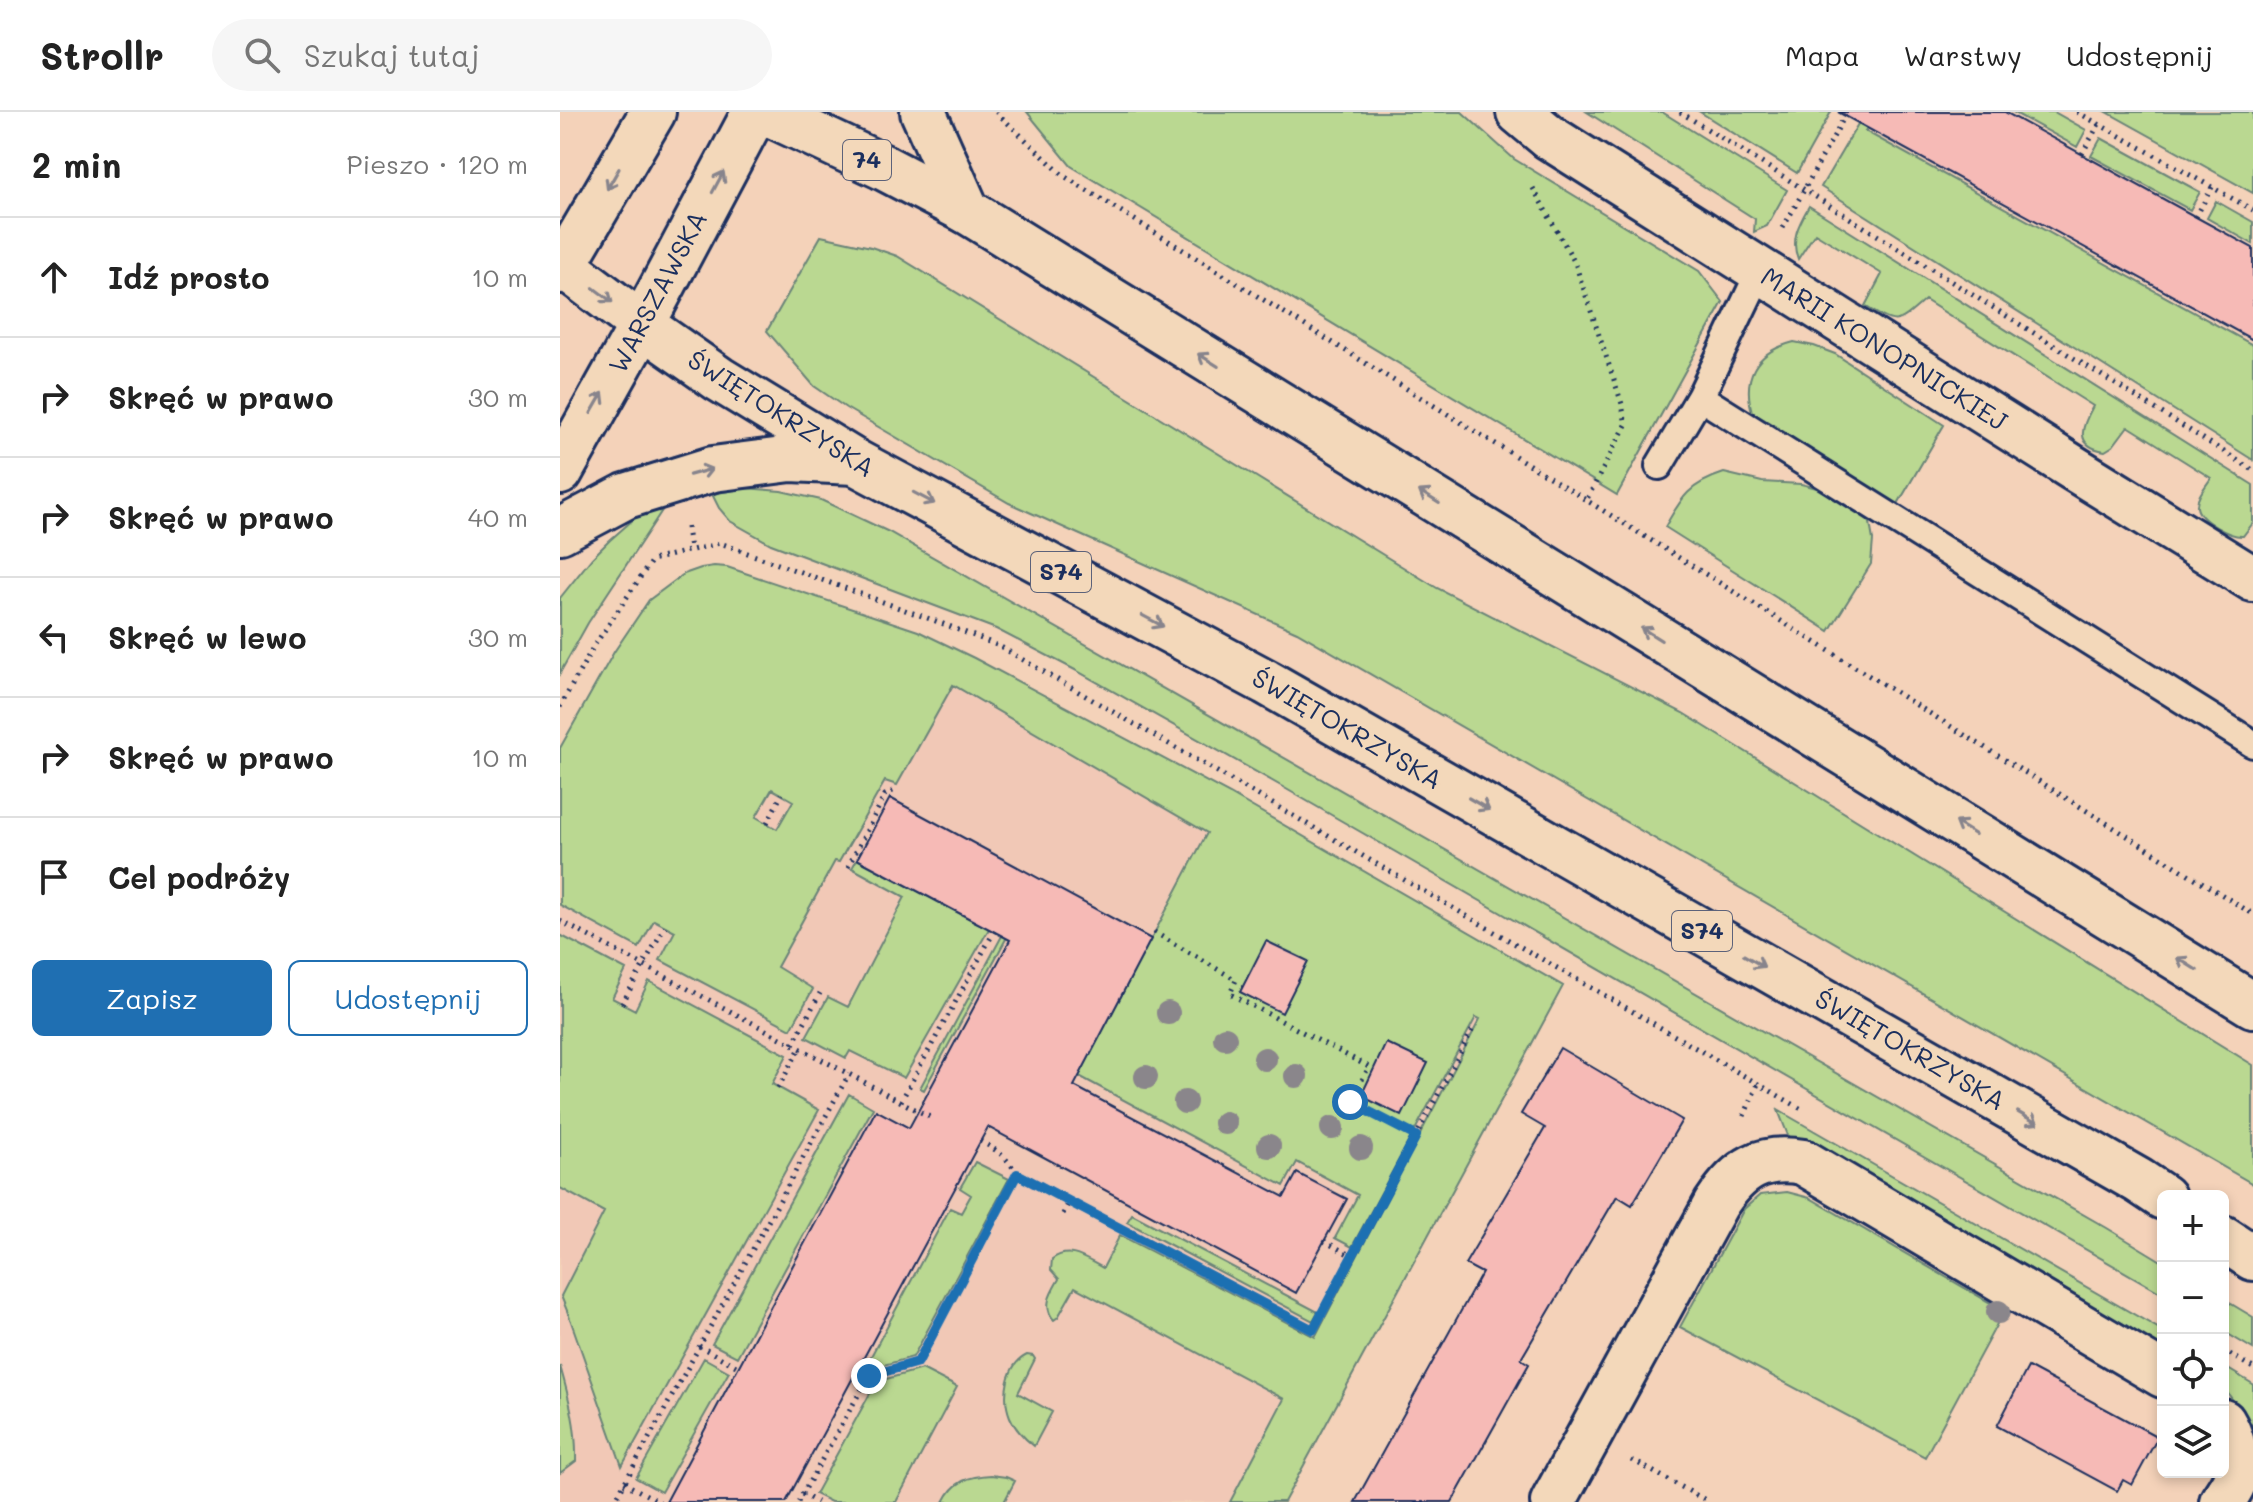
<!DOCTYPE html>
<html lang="pl">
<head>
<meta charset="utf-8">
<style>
  body { margin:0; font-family:Mali,sans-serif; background:#f6f6f6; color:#222 }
  .controls { position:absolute; right:24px; bottom:24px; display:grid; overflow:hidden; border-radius:12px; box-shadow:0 4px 12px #0003 }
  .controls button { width:72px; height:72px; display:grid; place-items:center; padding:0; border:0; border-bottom:2px solid #e0e0e0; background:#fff; color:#222; font:40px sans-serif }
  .stop { position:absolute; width:24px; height:24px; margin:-18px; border:6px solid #1f6fb2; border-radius:50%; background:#fff }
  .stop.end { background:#1f6fb2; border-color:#fff; box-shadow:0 2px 8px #0008 }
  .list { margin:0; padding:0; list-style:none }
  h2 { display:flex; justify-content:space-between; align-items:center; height:104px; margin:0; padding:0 32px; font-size:34px }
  h2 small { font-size:26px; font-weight:400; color:#767676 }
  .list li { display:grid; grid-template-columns:52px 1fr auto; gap:24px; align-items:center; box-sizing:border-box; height:120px; padding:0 32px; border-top:2px solid #e0e0e0 }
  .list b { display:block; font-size:30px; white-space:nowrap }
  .list em { font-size:26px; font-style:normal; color:#767676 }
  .actions { display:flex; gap:16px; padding:24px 32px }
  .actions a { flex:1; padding:18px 0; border:2px solid #1f6fb2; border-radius:12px; text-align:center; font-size:28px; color:#1f6fb2 }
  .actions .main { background:#1f6fb2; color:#fff }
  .icon { flex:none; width:44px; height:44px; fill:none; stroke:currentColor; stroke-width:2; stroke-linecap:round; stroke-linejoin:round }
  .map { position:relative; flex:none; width:1693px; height:1390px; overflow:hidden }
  header { display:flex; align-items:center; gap:48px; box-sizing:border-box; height:112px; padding:0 40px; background:#fff; border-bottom:2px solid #e0e0e0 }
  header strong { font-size:38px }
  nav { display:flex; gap:44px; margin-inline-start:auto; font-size:28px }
  .search { width:560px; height:72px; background:#f6f6f6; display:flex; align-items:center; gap:20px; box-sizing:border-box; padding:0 28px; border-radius:44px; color:#767676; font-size:30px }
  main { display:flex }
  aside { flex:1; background:#fff }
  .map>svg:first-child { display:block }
</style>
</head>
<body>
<header>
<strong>Strollr</strong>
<div class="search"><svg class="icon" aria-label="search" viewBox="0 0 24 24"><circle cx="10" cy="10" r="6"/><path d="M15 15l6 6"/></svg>Szukaj tutaj</div>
<nav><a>Mapa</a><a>Warstwy</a><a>Udostępnij</a></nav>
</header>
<main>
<aside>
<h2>2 min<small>Pieszo · 120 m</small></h2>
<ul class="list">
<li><svg class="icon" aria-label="ahead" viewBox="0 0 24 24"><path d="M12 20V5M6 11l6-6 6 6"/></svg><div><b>Idź prosto</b></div><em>10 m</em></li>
<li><svg class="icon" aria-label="right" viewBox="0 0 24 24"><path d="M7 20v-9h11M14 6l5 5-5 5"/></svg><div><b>Skręć w prawo</b></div><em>30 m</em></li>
<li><svg class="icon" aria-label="right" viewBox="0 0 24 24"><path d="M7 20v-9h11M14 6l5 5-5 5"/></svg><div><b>Skręć w prawo</b></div><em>40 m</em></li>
<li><svg class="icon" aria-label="left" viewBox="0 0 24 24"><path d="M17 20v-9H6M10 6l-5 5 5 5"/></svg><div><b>Skręć w lewo</b></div><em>30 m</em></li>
<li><svg class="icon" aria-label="right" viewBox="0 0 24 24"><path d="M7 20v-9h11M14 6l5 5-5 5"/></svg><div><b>Skręć w prawo</b></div><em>10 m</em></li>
<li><svg class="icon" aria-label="arrive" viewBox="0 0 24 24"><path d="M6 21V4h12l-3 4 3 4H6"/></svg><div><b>Cel podróży</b></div></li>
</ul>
<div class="actions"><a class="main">Zapisz</a><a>Udostępnij</a></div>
</aside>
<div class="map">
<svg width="1693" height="1390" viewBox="0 0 1693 1390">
  <rect width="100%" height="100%" fill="#f4d2b9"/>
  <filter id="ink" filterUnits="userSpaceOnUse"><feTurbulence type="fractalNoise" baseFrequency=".0125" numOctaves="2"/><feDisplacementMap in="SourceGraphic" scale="16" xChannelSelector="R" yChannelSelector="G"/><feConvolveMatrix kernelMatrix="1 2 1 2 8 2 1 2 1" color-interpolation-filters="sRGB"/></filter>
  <g filter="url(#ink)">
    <path fill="#f1c8b6" d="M393,572L984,911L724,1390H0V636Z"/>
    <path fill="#bad891" stroke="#6a8478" stroke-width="2" fill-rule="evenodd" d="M467,0H902L954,47L1139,159L1163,190L1057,383L511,54Z
      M1027,0H1102L1227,78L1207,114L1194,120L1195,107Z
      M1140,0H1271L1237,61Z
      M1305,0H1315L1305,19L1693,233V348L1261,75Z
      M1453,0H1494L1526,18L1517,35Z
      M1547,0H1693V81Z
      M1541,26L1640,80L1630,98L1531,44Z
      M1656,89L1693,110V132L1647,106Z
      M1249,94L1693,373V411L1683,424C1671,425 1639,409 1637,395C1636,385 1646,374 1651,366L1568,314L1553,334L1545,339C1513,334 1522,314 1533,294L1365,188C1336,213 1338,215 1305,194L1322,162L1255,121L1238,147C1230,127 1239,112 1249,94Z
      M261,124L311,135L337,144L877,476L1123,601L1693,953V1072L737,520L449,391L286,296L254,274L207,219Z
      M1234,230L1254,234L1275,242L1384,313L1335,397L1194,306C1180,266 1195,240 1234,230Z
      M1164,361L1202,370L1241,372L1277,381L1301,399L1310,411L1313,428L1311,452L1269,519L1105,415C1122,384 1130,372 1164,361Z
      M184,376L221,379L261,388L329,420L1547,1116L1603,1150V1182L721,674L517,559L436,517L211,432L170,409L159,396L152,382Z
      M95,397H103L28,511L0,561V486L32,446L50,428L75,406Z
      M154,454L167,455L358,519L414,546L670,682L1003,874L724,1390H670L724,1287L515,1175L498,1205L494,1208C482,1194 491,1181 499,1167L491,1158L492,1147C510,1134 525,1147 543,1156L560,1123L755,1225L920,907L916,905L792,1135L775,1126L798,1083L737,1050L724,1074L519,964L647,721L393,573L337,673L325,669L279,750L275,749L217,855L253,877L231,917L100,848L115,819L94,808L79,836L0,793V636L54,540L89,488L124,462L141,456ZM212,677L233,689L217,717L196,705Z
      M297,747L416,810L430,815L344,966L290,939L286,946L246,925L268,885L288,895L345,785L292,756Z
      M443,822L447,825L364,978L360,976Z
      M0,823L66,858L52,886L75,898L89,869L227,943L212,972L259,998L62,1354L8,1201L1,1184L44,1100L0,1076Z
      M289,982L313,996L177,1245L152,1232Z
      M1218,998L1603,1219V1236L1374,1102L1256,1036L1231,1031Z
      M415,1050L449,1067L353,1245L320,1254L309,1248L390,1096L401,1101L411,1083L400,1076Z
      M1227,1080L1250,1086L1444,1199L1365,1345L1120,1215L1184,1097L1200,1083Z
      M572,1102L758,1200L753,1209L567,1110Z
      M1663,1187L1693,1205V1237L1663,1219Z
      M467,1243L473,1244L475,1247L458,1281L492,1300L474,1334C464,1326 455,1317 450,1305C442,1285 446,1253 467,1243Z
      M144,1246L169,1260L101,1380L76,1366Z
      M0,1254C9,1286 17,1316 16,1349L0,1361Z
      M1663,1254L1693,1272V1330L1684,1303L1663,1275Z
      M362,1257L397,1275L336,1390H271L255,1382L313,1276L319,1269Z
      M431,1363L446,1365L455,1369L444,1390H384C394,1369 409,1364 431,1363Z"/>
    <path fill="#f6bab6" stroke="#1b2f5e" stroke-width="2" d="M1278,0H1445L1636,105L1693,136V228Z
      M330,686L591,827L514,974L724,1085L737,1061L787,1087L736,1181L428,1015L226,1390H106L316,998L349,1016L450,828L297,747Z
      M706,829L748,849L722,901L680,880Z
      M826,931L868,951L842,1004L801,984Z
      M1000,936L1122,1008L1072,1093L1057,1084L961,1247L969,1252L892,1390H795L922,1161L905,1152L985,1016L961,1002Z
      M1468,1255L1598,1325L1572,1373L1563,1368L1557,1379L1437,1314Z"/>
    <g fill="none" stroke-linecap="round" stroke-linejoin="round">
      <defs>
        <path id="lane" d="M1140,285L1693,632
          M1099,354L1140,285L1200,159"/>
        <path id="street" d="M959,0L989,25L1515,357L1693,467
          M993,1390L1156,1092C1179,1057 1201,1043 1243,1050L1603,1263
          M1662,1390C1667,1382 1676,1370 1676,1361C1677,1345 1671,1323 1663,1310"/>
        <path id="secondary" d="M0,159L93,0
          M0,360L82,213L195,0"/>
        <path id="primary" d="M206,0L323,55L407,99
          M0,151L82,213L159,267L295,350"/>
        <path id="highway" d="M363,0L407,99L1693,893
          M0,419L66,384L153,357L231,347L295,350L706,570L1579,1069L1603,1085
          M1663,1126L1693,1146"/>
      </defs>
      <use href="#lane" stroke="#1b2f5e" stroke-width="32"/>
      <use href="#street" stroke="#1b2f5e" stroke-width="50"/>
      <use href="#secondary" stroke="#1b2f5e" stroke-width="50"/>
      <use href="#primary" stroke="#1b2f5e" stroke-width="50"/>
      <use href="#highway" stroke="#1b2f5e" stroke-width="50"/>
      <path stroke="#1b2f5e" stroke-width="5" stroke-dasharray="2 6" stroke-linecap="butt" d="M436,0L504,64L1693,802
        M1120,0L1693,358
        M1517,0L1693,98
        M1522,42L1539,12
        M973,76L1015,151L1062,292L1066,313L1027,387
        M1636,105L1652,75
        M1223,116L1287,0
        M127,415L130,438
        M0,595L32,537L92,448L160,431L381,511L439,534L1245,999
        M207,711L222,682
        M288,755L325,683L333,679
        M0,809L370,1005
        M594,820L676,868L670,882L809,955L790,990L856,1024
        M62,892L105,814
        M233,932L260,881
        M218,976L240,936
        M341,989L435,818
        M1184,1004L1198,972
        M420,1029C437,1038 447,1045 457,1062
        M503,1102L509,1090
        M764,1129L792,1144
        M139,1234L178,1255
        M1663,1238L1693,1256
        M1072,1348L1149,1390
        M64,1371L100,1390
        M242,1382L257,1390
        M54,1390L289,962
        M238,1390L309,1264L358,1250L457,1062L753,1218L914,915"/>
      <use href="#lane" stroke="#f3d8ba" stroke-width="26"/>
      <use href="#street" stroke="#f3d8ba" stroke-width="44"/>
      <use href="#secondary" stroke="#f3d8ba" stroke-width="44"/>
      <use href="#primary" stroke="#f3d8ba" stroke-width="44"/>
      <use href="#highway" stroke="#f3d8ba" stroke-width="44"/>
    </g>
    <g fill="#8a868b">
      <circle cx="608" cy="901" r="12"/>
      <circle cx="665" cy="926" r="12"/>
      <circle cx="705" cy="947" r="12"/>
      <circle cx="736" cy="964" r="12"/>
      <circle cx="586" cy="965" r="12"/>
      <circle cx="625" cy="990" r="12"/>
      <circle cx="665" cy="1011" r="12"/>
      <circle cx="772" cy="1016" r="12"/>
      <circle cx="709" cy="1034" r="12"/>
      <circle cx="801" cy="1036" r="12"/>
      <circle cx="1438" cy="1200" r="12"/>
    </g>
    <defs><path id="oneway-shaft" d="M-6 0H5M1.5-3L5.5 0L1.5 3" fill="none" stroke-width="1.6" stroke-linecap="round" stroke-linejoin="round" transform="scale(2)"/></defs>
    <g stroke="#87848c">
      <use href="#oneway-shaft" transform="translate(53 67) rotate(120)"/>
      <use href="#oneway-shaft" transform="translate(158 70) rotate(-62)"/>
      <use href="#oneway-shaft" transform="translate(43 183) rotate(37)"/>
      <use href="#oneway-shaft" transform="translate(648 248) rotate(-148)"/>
      <use href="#oneway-shaft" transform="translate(37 291) rotate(-60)"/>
      <use href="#oneway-shaft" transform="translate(141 360) rotate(-15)"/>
      <use href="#oneway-shaft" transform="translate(869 385) rotate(-148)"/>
      <use href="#oneway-shaft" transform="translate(364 386) rotate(28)"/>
      <use href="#oneway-shaft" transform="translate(593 509) rotate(28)"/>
      <use href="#oneway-shaft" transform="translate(1091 522) rotate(-148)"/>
      <use href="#oneway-shaft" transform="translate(919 692) rotate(30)"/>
      <use href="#oneway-shaft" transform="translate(1405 716) rotate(-148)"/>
      <use href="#oneway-shaft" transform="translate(1194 849) rotate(30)"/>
      <use href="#oneway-shaft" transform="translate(1627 852) rotate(-148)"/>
      <use href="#oneway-shaft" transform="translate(1468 1006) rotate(30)"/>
    </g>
  </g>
  <g fill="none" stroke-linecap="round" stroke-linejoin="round" filter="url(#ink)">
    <path stroke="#1f6fb2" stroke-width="10" d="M309,1264L358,1250L457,1062L753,1218L856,1024L790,990"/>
  </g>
  <g text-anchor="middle" stroke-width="8" stroke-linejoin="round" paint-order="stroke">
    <g fill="#f3d8ba" stroke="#5c627a" stroke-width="2">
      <rect x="283" y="28" width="48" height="40" rx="6"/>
      <rect x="471" y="440" width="60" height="40" rx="6"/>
      <rect x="1112" y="799" width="60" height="40" rx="6"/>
    </g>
    <g font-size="24" font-weight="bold" fill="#1b2f5e">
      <text x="307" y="56">74</text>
      <text x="501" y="468">S74</text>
      <text x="1142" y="827">S74</text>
    </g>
    <g font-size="26" fill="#1b2f5e" stroke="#f3d8ba">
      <text transform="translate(98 180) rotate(-62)" y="9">WARSZAWSKA</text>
      <text transform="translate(1324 237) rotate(32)" y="9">MARII KONOPNICKIEJ</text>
      <text transform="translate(221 302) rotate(32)" y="9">ŚWIĘTOKRZYSKA</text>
      <text transform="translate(787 617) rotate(30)" y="9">ŚWIĘTOKRZYSKA</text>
      <text transform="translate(1350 938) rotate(30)" y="9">ŚWIĘTOKRZYSKA</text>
    </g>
  </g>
</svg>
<div class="controls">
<button>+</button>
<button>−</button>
<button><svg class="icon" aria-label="locate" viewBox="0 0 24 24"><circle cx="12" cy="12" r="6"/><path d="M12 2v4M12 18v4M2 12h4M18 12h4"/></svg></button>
<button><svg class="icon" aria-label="layers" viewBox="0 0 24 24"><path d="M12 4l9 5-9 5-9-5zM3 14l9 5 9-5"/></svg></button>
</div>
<div class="stop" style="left:790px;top:990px"></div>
<div class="stop end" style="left:309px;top:1264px"></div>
</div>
</main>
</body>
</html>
